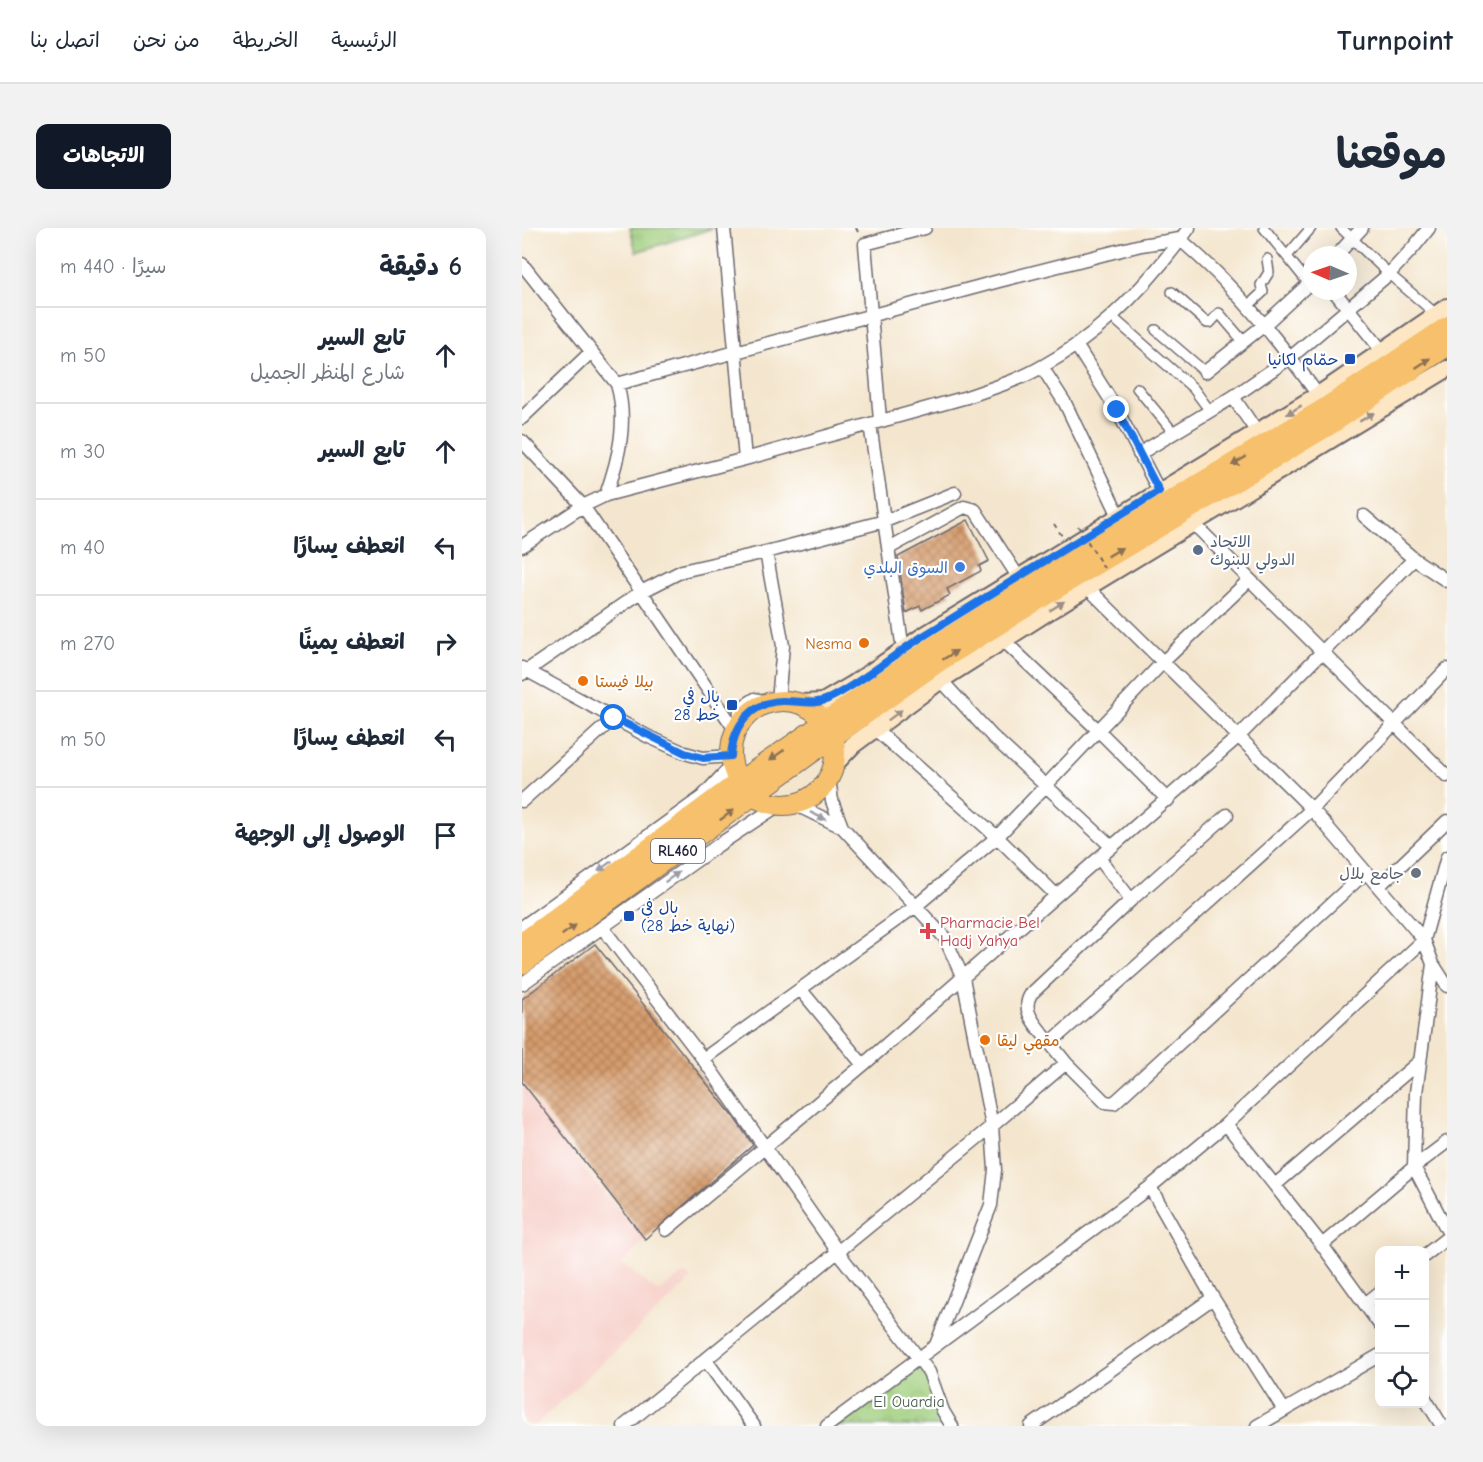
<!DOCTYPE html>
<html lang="ar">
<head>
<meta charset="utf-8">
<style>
  body { margin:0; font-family:"Comic Neue","Playpen Sans Arabic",sans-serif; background:#f2f2f3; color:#1f2937; direction:rtl }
  .controls { position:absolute; right:18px; bottom:18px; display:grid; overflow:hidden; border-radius:12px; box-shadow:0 6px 24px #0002 }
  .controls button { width:54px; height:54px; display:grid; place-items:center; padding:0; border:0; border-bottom:2px solid #e0e1e3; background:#fff; color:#1f2937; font:30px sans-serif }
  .compass { position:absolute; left:781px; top:18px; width:54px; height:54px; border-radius:50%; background:#fff; box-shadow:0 6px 24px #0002; rotate:272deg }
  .stop { position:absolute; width:18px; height:18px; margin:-14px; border:4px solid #1a73e8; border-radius:50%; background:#fff }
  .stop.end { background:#1a73e8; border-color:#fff; box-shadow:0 2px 6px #0008 }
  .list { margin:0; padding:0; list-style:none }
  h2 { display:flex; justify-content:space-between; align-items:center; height:78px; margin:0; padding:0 24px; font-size:26px }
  h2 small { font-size:20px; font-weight:400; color:#747a83 }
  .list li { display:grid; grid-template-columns:39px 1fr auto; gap:18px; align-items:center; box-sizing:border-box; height:96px; padding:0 24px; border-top:2px solid #e0e1e3 }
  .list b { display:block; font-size:22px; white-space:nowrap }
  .list p { margin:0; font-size:20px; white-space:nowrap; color:#747a83 }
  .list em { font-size:20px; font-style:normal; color:#747a83 }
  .icon { flex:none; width:33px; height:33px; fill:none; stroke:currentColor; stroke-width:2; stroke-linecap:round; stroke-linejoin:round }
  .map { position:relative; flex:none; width:925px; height:1198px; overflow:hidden; direction:ltr; border-radius:12px }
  header { display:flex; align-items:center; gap:36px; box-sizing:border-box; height:84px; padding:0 30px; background:#fff; border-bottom:2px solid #e0e1e3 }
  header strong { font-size:28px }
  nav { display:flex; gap:33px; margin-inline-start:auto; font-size:21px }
  .intro { display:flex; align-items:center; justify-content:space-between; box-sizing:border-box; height:144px; padding:0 36px }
  h1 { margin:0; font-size:42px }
  .button { padding:15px 27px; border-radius:12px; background:#111827; color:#fff; font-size:21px; font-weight:700 }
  main { display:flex; gap:36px; padding:0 36px }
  aside { flex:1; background:#fff; border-radius:12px; box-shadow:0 6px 24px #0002 }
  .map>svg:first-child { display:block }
</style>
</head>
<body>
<header>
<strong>Turnpoint</strong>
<nav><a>الرئيسية</a><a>الخريطة</a><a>من نحن</a><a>اتصل بنا</a></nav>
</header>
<div class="intro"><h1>موقعنا</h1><a class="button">الاتجاهات</a></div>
<main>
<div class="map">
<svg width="925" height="1198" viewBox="0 0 925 1198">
  <defs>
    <pattern id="grass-tufts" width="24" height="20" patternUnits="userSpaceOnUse" patternTransform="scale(1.5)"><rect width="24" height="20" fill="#9fcd7b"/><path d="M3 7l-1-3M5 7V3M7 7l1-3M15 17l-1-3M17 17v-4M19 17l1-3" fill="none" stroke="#89b06b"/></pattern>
    <pattern id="park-crowns" width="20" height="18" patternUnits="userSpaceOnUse" patternTransform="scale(1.5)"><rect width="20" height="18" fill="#9fcd7b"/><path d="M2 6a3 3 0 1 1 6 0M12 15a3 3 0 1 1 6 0" fill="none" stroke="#89b06b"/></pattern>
    <pattern id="building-cross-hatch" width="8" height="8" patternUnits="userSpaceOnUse" patternTransform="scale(1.5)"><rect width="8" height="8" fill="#d69c6c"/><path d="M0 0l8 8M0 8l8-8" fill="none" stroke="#ad7f5a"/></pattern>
  </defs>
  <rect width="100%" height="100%" fill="#fff"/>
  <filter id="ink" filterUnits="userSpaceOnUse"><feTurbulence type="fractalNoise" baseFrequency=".0167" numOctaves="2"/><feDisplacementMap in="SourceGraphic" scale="12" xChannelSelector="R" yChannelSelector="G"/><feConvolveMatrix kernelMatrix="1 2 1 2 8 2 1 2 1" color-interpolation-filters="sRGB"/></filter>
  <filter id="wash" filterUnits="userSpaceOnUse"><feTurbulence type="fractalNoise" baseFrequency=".008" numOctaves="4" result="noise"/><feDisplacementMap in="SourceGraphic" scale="24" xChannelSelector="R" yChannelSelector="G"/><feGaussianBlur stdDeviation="1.35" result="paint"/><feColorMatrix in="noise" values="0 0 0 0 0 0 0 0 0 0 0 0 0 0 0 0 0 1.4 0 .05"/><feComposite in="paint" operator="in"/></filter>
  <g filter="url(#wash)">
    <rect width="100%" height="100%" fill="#f4e6ce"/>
    <path fill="#f7d0c9" d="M0,856L74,956L123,1011L100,1036L136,1064L162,1045L170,1051L13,1198H7L0,1191V972L6,977L0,970Z"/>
    <path fill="url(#grass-tufts)" stroke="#60785b" stroke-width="1.5" d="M108,0H192L114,24Z"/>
    <path fill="url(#park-crowns)" stroke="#60785b" stroke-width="1.5" d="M400,1135L428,1198H312Z"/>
    <g id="blocks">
      <path fill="url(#building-cross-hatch)" d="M446,292L467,333L457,338L459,343L425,361L428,367L400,382L398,378L384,385L376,329Z
        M73,716L211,888L231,917L123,1011L0,854V771Z"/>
    </g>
  </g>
  <g filter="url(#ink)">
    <use href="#blocks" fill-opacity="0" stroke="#6c676e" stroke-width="1.5"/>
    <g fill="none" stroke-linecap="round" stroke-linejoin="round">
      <defs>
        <path id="service" d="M214,500L215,479L232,468L256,473"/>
        <path id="pedestrian" d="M742,0L787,56
          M819,0L867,46L915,87
          M765,28L789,0
          M650,64L685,95H688L697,85L721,113
          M726,78L741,64L739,57L747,44L745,31
          M589,88L671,160L688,183
          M634,102L683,144
          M615,160L652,205"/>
        <path id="minor" d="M202,0L223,231
          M815,27L840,0
          M0,36L95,156C106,194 97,230 84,267
          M812,63L861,124
          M554,117L595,182L637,263
          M520,139L543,175L597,288
          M683,144L741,98L790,53
          M95,156L477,53L619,17L658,11C674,26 691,40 705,56C738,90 768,128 796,167
          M711,169L735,204
          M0,190L69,124
          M358,192L343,16L403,0
          M348,196L381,422
          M0,213L61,278L214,503
          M617,226L711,169L769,129L867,46L891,20L907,0
          M672,296L925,548
          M0,318L61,278L84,267L223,231L445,169C470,160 498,152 521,138C579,106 629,53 667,0
          M367,320L442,279L453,282L497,350
          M244,324L261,418L256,473
          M892,331L925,353
          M566,360L790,581L902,712L911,736L925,758
          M481,412L576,502L646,572
          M0,440L125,508L163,525L181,530L209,528
          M0,446L119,364L160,343L244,324L363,293L433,265
          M419,452L470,508L590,619
          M307,550L310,573L320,599
          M0,573L92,490
          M272,576L320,599L423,710L441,750L470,898L473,942L469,977L414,1117
          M857,658L925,593
          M534,667L475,609L642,433L727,352
          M609,672L577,630L717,508L892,331L842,288
          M0,699L180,569L210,537
          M80,699L181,831L316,1024L407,1144L421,1183L430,1198
          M911,736L894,865L892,939L925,1002
          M0,756L195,618L257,577
          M279,762L341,837
          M528,815C518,801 497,784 509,766L609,672L705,587
          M181,831L394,678L475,609L353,501
          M544,835L528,815L667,692L790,581L925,441
          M704,896L800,1017L858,1097
          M753,957L898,833
          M628,959L691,1070L762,1182
          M144,1002L341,837L577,630
          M800,1017L892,939L925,914
          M902,1028L925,1010
          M843,1076L858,1064
          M183,1131L232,1198
          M902,1169L920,1198
          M102,1198L470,898L544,835L583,874L592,875L844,644
          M305,1198L628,959L704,896L902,712L925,629
          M509,1198L691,1070
          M735,1198L858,1127"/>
        <path id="secondary" d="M279,475L301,474L330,457L401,408L796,167L925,79
          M312,537L331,517L419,452L543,373L925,141"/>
        <path id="primary" d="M209 525a52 52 0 1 1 104 0a52 52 0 1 1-104 0Z
          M0,715L218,553L408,421L527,346L800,182L925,99
          M0,736L311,509L416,434L535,360L809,196L925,118"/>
      </defs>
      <use href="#service" stroke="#6c676e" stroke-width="9"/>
      <use href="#pedestrian" stroke="#6c676e" stroke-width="12"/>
      <use href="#minor" stroke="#6c676e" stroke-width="15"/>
      <use href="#secondary" stroke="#6c676e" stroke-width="20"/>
      <use href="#primary" stroke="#6c676e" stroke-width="22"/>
      <path stroke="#6c676e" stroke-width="2" stroke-dasharray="4.5 4.5" stroke-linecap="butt" d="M334,0L337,6
        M532,296L540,308"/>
      <use href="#service" stroke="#fff" stroke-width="6"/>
      <use href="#pedestrian" stroke="#fff" stroke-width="9"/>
      <use href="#minor" stroke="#fff" stroke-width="12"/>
      <use href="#secondary" stroke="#fce6c4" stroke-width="16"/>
      <use href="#primary" stroke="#f7c06c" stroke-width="20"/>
      <path stroke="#6c676e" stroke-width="2" stroke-dasharray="4.5 4.5" stroke-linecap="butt" d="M556,298L582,340"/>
    </g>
    <defs><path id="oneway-solid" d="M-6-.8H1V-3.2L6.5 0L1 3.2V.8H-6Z" transform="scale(1.5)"/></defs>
    <g fill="#8c7154">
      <use href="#oneway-solid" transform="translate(901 135) rotate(-34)"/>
      <use href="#oneway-solid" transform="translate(717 233) rotate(149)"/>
      <use href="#oneway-solid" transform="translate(593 324) rotate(-31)"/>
      <use href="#oneway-solid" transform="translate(428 427) rotate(-32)"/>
      <use href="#oneway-solid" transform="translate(255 527) rotate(145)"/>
      <use href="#oneway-solid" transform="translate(205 587) rotate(-36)"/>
      <use href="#oneway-solid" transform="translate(47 702) rotate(-36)"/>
    </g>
    <g fill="#9a8e86">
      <use href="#oneway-solid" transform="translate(772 182) rotate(149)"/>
      <use href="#oneway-solid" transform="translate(845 189) rotate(-31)"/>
      <use href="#oneway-solid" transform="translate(535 378) rotate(-32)"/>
      <use href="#oneway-solid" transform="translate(373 487) rotate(-37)"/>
    </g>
    <g fill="#9c9ca7">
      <use href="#oneway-solid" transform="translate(296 588) rotate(26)"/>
      <use href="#oneway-solid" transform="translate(83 638) rotate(144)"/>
      <use href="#oneway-solid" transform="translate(150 649) rotate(-35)"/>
    </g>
  </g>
  <g fill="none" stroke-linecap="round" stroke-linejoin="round" filter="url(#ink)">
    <path stroke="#1a73e8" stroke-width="8" d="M92,490L163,525L181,530L209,528C211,497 231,472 263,473C279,473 293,478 308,470C342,453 371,427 403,407C481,358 559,311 637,263L595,182"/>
  </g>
  <g fill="#1a4fb4" stroke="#fff" stroke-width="2">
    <rect x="822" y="125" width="12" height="12" rx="3"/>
    <rect x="204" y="471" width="12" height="12" rx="3"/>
    <rect x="101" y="682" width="12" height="12" rx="3"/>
  </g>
  <circle fill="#5c6f8a" stroke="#fff" stroke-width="2" cx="676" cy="322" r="6"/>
  <circle fill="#3f7fe0" stroke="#fff" stroke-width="2" cx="438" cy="339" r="6"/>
  <g fill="#e8710a" stroke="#fff" stroke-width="2">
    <circle cx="342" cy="415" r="6"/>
    <circle cx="61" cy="453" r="6"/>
    <circle cx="463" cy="812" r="6"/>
  </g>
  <circle fill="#6b7280" stroke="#fff" stroke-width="2" cx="894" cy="645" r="6"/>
  <path fill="#e0444e" stroke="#fff" stroke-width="2" d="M403 694h6v6h6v6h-6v6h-6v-6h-6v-6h6z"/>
  <g text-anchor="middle" stroke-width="4.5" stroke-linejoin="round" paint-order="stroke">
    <rect fill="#fff" stroke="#646476" stroke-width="1.5" x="129" y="611" width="54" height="24" rx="4.5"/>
    <g font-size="15" font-weight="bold" fill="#22223b">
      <text x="156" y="628">RL460</text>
    </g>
    <g font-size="16" fill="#164399" stroke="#fff" text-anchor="end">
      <text x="816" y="137">حمّام لكانيا</text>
      <text x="198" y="474">بال في<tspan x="198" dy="18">خط 28</tspan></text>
      <text x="119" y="685" text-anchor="start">بال في<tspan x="119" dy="18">(نهاية خط 28)</tspan></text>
    </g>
    <g font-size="16" fill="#4e5e75" stroke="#fff" text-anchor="start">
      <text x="688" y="319">الاتحاد<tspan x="688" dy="18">الدولي للبنوك</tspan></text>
    </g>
    <g font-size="16" fill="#366cbe" stroke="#fff" text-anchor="end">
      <text x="426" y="345">السوق البلدي</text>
    </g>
    <g font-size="16" fill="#c56008" stroke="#fff" text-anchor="start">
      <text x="330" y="421" text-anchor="end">Nesma</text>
      <text x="73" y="459">بيلا فيستا</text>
      <text x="475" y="818">مقهي ليقا</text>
    </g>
    <g font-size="16" fill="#5b616d" stroke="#fff" text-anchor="end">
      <text x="882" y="651">جامع بلال</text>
    </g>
    <g font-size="16" fill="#be3a42" stroke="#fff" text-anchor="start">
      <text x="418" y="700">Pharmacie Bel<tspan x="418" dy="18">Hadj Yahya</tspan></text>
    </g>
    <g font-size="16" fill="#4e5e51" stroke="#fff">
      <text x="387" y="1179">El Ouardia</text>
    </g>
  </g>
</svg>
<div class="controls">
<button>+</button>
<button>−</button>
<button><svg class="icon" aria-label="locate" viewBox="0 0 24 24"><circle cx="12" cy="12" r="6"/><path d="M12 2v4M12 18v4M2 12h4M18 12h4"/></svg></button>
</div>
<svg class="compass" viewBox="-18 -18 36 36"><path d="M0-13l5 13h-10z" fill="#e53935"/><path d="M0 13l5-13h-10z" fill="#747a83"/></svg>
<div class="stop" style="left:92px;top:490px"></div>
<div class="stop end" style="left:595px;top:182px"></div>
</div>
<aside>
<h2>6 دقيقة<small>سيرًا · 440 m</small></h2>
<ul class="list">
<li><svg class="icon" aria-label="ahead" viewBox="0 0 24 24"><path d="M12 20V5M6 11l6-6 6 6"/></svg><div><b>تابع السير</b><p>شارع المنظر الجميل</p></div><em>50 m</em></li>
<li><svg class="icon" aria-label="ahead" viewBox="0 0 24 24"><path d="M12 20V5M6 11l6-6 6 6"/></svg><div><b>تابع السير</b></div><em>30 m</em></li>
<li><svg class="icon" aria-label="left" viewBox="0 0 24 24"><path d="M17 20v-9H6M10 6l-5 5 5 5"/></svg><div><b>انعطف يسارًا</b></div><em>40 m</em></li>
<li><svg class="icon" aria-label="right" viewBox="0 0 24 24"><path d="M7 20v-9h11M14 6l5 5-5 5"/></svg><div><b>انعطف يمينًا</b></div><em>270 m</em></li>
<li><svg class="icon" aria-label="left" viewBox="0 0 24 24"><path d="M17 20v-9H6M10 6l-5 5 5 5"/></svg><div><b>انعطف يسارًا</b></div><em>50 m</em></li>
<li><svg class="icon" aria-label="arrive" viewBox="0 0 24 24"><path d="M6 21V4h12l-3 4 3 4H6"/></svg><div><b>الوصول إلى الوجهة</b></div></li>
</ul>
</aside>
</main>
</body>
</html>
